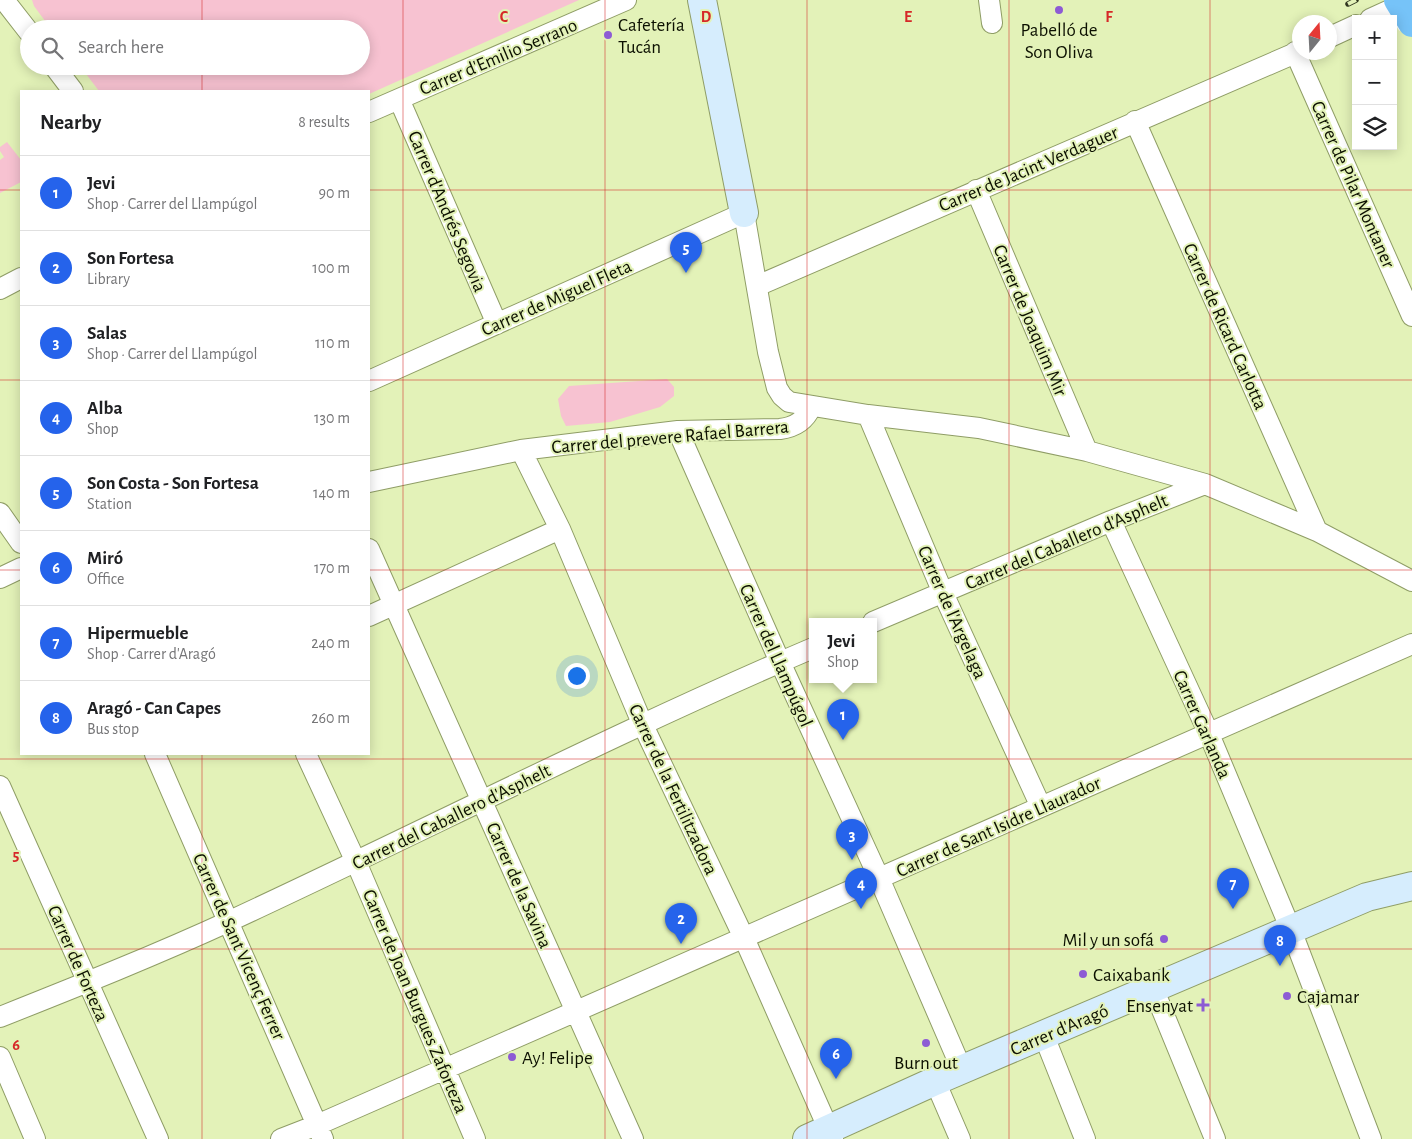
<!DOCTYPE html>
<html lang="en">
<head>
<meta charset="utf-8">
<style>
  body { margin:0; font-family:"Alegreya Sans",sans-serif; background:#f6f6f6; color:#202124 }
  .controls { position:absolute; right:15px; top:15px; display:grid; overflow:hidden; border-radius:0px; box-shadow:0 2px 12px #0003 }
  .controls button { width:45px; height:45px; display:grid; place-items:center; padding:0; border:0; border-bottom:1px solid #e0e0e0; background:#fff; color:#202124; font:25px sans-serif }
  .compass { position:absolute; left:1292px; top:15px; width:45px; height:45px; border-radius:50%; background:#fff; box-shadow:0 2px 12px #0003; rotate:18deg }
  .you { position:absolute; left:576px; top:675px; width:18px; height:18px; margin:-12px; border:4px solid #fff; border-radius:50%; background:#1a73e8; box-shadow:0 0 0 8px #1a73e833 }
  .badge { display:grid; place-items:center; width:32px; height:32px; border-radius:50%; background:#2563eb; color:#fff; font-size:16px; font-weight:700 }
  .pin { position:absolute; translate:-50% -41px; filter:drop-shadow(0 1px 2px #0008) }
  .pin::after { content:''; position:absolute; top:26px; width:18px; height:15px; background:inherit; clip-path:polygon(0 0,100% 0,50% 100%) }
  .popup { position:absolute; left:809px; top:618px; width:68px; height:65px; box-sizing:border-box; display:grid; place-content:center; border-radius:0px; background:#fff; filter:drop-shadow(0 1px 4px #0005); font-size:16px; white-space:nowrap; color:#757577 }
  .popup b { font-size:19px; color:#202124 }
  .popup::after { content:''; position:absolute; left:50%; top:100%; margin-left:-10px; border:10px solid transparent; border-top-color:#fff }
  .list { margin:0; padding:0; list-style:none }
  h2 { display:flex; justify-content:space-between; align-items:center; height:65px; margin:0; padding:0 20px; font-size:21px }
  h2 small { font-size:16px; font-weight:400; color:#757577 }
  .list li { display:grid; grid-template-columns:32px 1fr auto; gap:15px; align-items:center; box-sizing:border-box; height:75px; padding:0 20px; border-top:1px solid #e0e0e0 }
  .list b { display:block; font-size:19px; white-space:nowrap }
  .list p { margin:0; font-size:16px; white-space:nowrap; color:#757577 }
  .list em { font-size:16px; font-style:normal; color:#757577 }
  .icon { flex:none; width:28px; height:28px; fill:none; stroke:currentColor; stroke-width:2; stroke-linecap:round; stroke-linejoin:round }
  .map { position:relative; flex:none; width:1412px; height:1139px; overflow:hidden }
  .search { position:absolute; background:#fff; box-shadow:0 2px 12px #0003; left:20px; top:20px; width:350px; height:55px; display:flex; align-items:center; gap:12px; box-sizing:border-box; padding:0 18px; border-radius:28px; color:#757577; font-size:19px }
  .panel { position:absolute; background:#fff; box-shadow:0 2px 12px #0003; left:20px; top:90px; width:350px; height:665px; border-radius:0px }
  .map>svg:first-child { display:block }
</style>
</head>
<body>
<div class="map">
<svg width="1412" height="1139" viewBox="0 0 1412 1139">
  <rect width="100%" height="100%" fill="#e3f2b8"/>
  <path fill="#f7c2d1" d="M32,0H579L369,94V91H99L80,66H361V29H51L34,6Z
    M7,142L21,160V182L0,193V160L4,157L0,151V147Z
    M667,379L674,387V396L660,407L610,422L566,426L561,416L558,399L569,386Z"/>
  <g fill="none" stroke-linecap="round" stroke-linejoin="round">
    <defs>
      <path id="street" d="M4,0L29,32
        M989,0L992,23
        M1370,19L1412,0
        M1330,37L1356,25
        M1295,52L1412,316
        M54,66L73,91
        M399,99L497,324
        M369,112L626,0
        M1135,121L1317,531
        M976,190L1087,451
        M757,286L1300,51
        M0,289L21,278
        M369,381L744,213L768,352L777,388L782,396L789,402L868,415L979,428L1087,451L1205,484L1317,531L1412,581
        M868,415L943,593L1041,807
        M678,431L780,662L879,878L962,1070
        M521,450L560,529L642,723L744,938L833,1139
        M369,482L521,450L678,431L780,429C795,427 805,421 811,407
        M0,513L21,543
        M1111,521L1209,734L1291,930L1371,1139
        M369,549L633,1139
        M0,578L21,568
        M369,616L560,529
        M873,622L1111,521L1205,484
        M155,754L323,1139
        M306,754L356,862L475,1139
        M0,786L158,1139
        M1153,988L1215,1139
        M0,1017C78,986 156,955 232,920C426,830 616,732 813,648
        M1044,1036L1085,1139
        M0,1057L35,1139
        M935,1081L960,1139
        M281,1139L317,1125L1412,644"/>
      <path id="secondary" d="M702,0L744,213
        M807,1139L935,1081L1367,897L1412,886"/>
    </defs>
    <use href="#street" stroke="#8f9d66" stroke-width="22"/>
    <use href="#secondary" stroke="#8f9d66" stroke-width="30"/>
    <use href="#street" stroke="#fff" stroke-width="20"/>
    <use href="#secondary" stroke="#d6edfd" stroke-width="28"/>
    <defs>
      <path id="rail" d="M1348,4L1356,0"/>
    </defs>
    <use href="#rail" stroke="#2f351e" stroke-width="5.5"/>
    <use href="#rail" stroke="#e3f2b8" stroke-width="4" stroke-dasharray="11" stroke-linecap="butt"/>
    <defs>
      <path id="highway-bridge" d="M1398,0L1412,23"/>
    </defs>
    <use href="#highway-bridge" stroke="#fff" stroke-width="30" stroke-linecap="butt"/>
    <use href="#highway-bridge" stroke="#76c3f8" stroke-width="28"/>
  </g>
  <path fill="none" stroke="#d62828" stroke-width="1" stroke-opacity="0.55" d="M202,0V29M403,0V1139M605,0V1139M807,0V1139M1009,0V1139M1210,0V1139M202,66V91M0,190H21M369,190H1412M0,380H21M369,380H1412M0,570H21M369,570H1412M202,754V1139M0,759H1412M0,949H1412"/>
  <g fill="#8d5bd4" stroke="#e3f2b8" stroke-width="2">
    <circle cx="1059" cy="10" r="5"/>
    <circle cx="608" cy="35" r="5"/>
    <circle cx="1164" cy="939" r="5"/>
    <circle cx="1083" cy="974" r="5"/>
    <circle cx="1287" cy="996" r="5"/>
    <path d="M1200.5 997.5h5v5h5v5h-5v5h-5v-5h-5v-5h5z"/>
    <circle cx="926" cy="1043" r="5"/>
    <circle cx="512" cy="1057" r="5"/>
  </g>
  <g text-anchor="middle" stroke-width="4" stroke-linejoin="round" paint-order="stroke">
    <g font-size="19" fill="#0c1000" stroke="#e3f2b8" text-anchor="start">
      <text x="618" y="31">Cafetería<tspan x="618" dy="22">Tucán</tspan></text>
      <text x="1059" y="36" text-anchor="middle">Pabelló de<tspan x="1059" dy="22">Son Oliva</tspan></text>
      <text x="1154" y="946" text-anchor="end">Mil y un sofá</text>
      <text x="1093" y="981">Caixabank</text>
      <text x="1297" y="1003">Cajamar</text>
      <text x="1193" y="1012" text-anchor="end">Ensenyat</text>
      <text x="522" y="1064">Ay! Felipe</text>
      <text x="926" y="1069" text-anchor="middle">Burn out</text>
    </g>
    <g font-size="19" fill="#0c1000" stroke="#e3f2b8">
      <text transform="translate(498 56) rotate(-23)" y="7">Carrer d'Emilio Serrano</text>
      <text transform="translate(1028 168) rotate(-23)" y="7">Carrer de Jacint Verdaguer</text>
      <text transform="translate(1354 184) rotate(66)" y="7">Carrer de Pilar Montaner</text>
      <text transform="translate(448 211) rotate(67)" y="7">Carrer d'Andrés Segovia</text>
      <text transform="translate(556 297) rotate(-24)" y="7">Carrer de Miguel Fleta</text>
      <text transform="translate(1031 320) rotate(67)" y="7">Carrer de Joaquim Mir</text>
      <text transform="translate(1226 326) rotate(66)" y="7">Carrer de Ricard Carlotta</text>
      <text transform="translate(670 436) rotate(-5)" y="7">Carrer del prevere Rafael Barrera</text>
      <text transform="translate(1066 541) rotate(-23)" y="7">Carrer del Caballero d'Asphelt</text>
      <text transform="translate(953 612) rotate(66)" y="7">Carrer de l'Argelaga</text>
      <text transform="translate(777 655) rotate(66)" y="7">Carrer del Llampúgol</text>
      <text transform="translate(1203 724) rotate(66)" y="7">Carrer Garlanda</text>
      <text transform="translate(674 789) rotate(65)" y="7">Carrer de la Fertilitzadora</text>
      <text transform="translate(451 816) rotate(-26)" y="7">Carrer del Caballero d'Asphelt</text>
      <text transform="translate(998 826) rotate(-24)" y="7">Carrer de Sant Isidre Llaurador</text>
      <text transform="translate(520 885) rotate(66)" y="7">Carrer de la Savina</text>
      <text transform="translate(240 946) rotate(66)" y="7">Carrer de Sant Vicenç Ferrer</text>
      <text transform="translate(79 963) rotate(66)" y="7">Carrer de Forteza</text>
      <text transform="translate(416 1001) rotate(67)" y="7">Carrer de Joan Burgues Zaforteza</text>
      <text transform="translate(1059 1029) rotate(-23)" y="7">Carrer d'Aragó</text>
    </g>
  </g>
  <g font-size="16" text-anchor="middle" font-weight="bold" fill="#d62828" stroke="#e3f2b8" stroke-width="4" stroke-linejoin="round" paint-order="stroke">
    <text x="504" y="22">C</text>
    <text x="706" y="22">D</text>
    <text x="908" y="22">E</text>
    <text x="1109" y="22">F</text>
    <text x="16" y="860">5</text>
    <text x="16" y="1050">6</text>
  </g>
</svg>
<div class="controls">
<button>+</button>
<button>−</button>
<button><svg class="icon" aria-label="layers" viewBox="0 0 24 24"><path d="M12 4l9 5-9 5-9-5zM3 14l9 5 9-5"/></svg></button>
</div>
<svg class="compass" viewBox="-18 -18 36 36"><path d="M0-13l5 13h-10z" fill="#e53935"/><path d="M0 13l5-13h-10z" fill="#757577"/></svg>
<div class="you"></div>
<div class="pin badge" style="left:843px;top:740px">1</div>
<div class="popup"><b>Jevi</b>Shop</div>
<div class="pin badge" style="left:681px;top:944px">2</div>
<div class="pin badge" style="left:852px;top:860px">3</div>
<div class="pin badge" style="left:861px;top:909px">4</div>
<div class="pin badge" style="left:686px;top:273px">5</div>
<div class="pin badge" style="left:836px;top:1079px">6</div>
<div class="pin badge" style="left:1233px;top:909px">7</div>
<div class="pin badge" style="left:1280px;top:966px">8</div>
<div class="search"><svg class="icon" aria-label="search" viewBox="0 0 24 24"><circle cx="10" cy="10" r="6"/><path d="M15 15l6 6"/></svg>Search here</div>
<section class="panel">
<h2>Nearby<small>8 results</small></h2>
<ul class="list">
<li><span class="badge">1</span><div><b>Jevi</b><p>Shop · Carrer del Llampúgol</p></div><em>90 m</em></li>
<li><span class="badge">2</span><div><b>Son Fortesa</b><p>Library</p></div><em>100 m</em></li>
<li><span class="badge">3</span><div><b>Salas</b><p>Shop · Carrer del Llampúgol</p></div><em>110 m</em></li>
<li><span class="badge">4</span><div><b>Alba</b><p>Shop</p></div><em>130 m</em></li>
<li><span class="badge">5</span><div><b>Son Costa - Son Fortesa</b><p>Station</p></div><em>140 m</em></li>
<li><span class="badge">6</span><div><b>Miró</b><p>Office</p></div><em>170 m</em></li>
<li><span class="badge">7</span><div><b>Hipermueble</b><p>Shop · Carrer d'Aragó</p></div><em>240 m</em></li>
<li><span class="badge">8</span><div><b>Aragó - Can Capes</b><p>Bus stop</p></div><em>260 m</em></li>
</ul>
</section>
</div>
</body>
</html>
